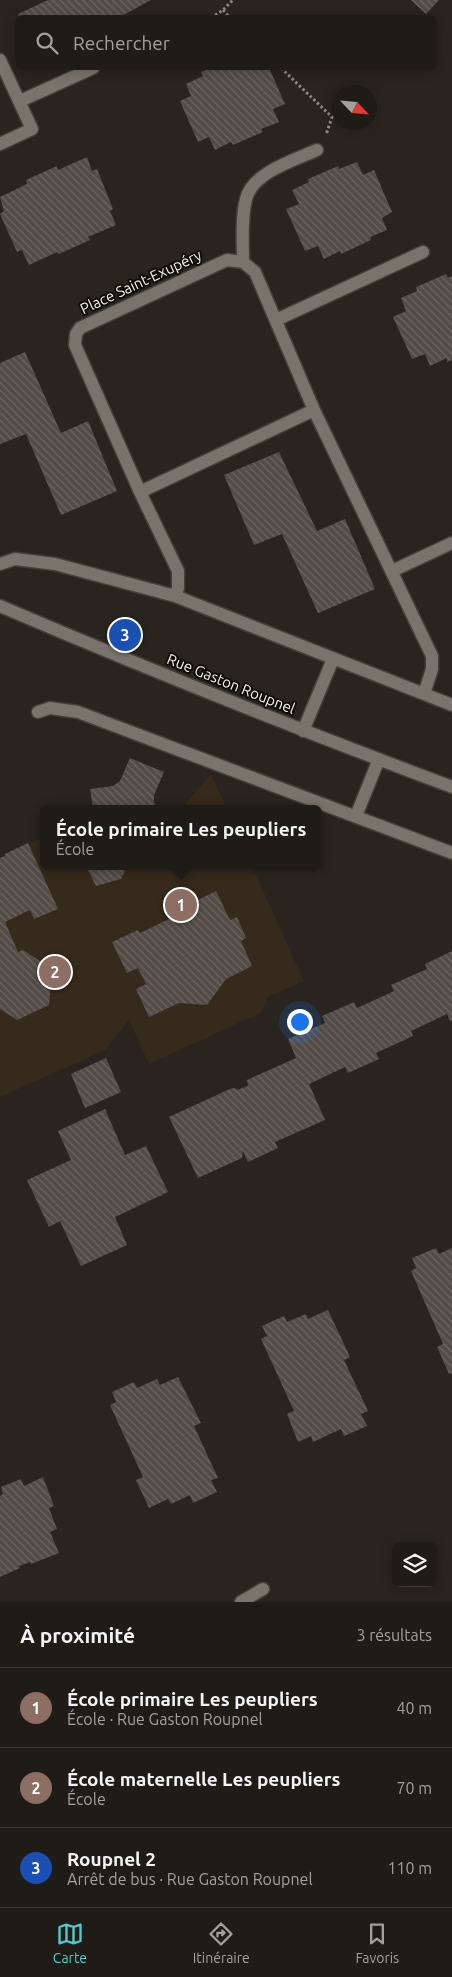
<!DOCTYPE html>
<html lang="fr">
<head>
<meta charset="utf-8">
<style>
  body { margin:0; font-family:Ubuntu,sans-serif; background:#27241f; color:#f1f3f6 }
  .controls { position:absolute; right:15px; bottom:15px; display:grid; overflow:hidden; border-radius:8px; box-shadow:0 2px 12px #0003 }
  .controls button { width:45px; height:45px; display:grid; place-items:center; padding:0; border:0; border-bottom:1px solid #3c3935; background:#1f1b16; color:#f1f3f6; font:25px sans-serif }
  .compass { position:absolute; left:332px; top:85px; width:45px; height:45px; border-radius:50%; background:#1f1b16; box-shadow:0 2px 12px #0003; rotate:116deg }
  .you { position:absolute; left:299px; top:1021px; width:18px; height:18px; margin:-12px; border:4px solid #fff; border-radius:50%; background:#1a73e8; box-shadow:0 0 0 8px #1a73e833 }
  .badge { display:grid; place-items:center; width:32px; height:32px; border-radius:50%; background:#52ccd0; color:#fff; font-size:16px; font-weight:700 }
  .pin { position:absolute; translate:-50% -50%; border:2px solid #fff; box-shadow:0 1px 5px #0006 }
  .popup { position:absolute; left:40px; top:805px; width:282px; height:65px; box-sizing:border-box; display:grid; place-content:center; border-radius:8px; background:#1f1b16; filter:drop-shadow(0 1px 4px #0005); font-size:16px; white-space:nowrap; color:#a1a1a1 }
  .popup b { font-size:19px; color:#f1f3f6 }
  .popup::after { content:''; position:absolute; left:50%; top:100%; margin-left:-10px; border:10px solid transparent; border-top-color:#1f1b16 }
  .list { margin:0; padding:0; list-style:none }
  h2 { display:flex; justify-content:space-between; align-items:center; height:65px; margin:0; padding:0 20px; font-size:21px }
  h2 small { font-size:16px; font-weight:400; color:#a1a1a1 }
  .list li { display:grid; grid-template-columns:32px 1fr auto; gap:15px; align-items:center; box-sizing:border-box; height:80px; padding:0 20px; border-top:1px solid #3c3935 }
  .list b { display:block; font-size:19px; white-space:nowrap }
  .list p { margin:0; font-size:16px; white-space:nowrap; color:#a1a1a1 }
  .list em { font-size:16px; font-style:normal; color:#a1a1a1 }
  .icon { flex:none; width:28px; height:28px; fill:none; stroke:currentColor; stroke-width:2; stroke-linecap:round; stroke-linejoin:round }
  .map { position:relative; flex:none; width:452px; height:1602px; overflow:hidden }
  .search { position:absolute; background:#1f1b16; box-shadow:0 2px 12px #0003; left:15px; right:15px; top:15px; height:55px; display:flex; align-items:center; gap:12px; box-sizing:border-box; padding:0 18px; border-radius:8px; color:#a1a1a1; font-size:19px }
  .sheet { height:305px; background:#1f1b16 }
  nav { display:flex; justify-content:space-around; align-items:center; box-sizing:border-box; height:70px; border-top:1px solid #3c3935; background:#1f1b16; font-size:14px; color:#a1a1a1 }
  nav a { display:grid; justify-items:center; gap:2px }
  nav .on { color:#52ccd0 }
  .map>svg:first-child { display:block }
</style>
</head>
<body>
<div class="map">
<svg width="452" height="1602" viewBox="0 0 452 1602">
  <defs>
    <pattern id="building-back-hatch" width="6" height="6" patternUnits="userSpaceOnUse" patternTransform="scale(1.25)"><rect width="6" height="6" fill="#534c46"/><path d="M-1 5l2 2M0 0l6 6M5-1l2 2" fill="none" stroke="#6c6661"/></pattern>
  </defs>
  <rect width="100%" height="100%" fill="#29241d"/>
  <path fill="#352a1b" d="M211,774L227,809H181Z
    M43,838L44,866H86L96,886L121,879L127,866H252L304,981L268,997L261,1013L149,1064L129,1020L106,1050L0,1097V858Z"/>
  <path fill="url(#building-back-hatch)" d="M48,0H151L118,18H19L18,14Z
    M411,0H439L426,14Z
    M212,68H269L285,104L273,109L279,122L261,129L263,132L233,145L231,142L215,150L209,137L198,142L180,101L191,96L186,84L203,76L201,72Z
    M87,157L92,171L97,169L113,209L110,211L116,225L88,237L90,240L59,254L57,252L29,265L22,250L17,252L0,214L4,211L0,197L27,184L26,180L57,166L58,170Z
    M357,162L363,175L374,170L392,212L382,218L387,230L370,237L371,240L341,254L340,251L324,259L318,246L305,251L286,209L299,204L292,190L309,182L308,179L338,166L339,169Z
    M446,274L448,278L452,276V360L447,362V358L430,366L425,354L412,359L393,317L406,311L401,298L417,291L416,287Z
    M25,352L61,433L88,421L117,491L61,515L26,434L0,444V363Z
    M279,452L317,531L345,519L375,589L318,613L282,534L254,545L224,475Z
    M130,758L164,772L154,795V802L158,809H93L90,789L113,786L120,781Z
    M28,843L58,909L34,919L30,910L5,922L18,952L23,950L52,969L49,1005L17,1020L0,1009V858L5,856V854Z
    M86,866H127L121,879L96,886Z
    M216,891L230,920L237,917L246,938L241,941L252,966L226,979L207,1005L179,1003L149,1017L136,989L146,984L138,968L127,973L112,942L138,930L140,933L192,908L190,904Z
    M452,951V1020L450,1021L447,1014L411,1031L413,1036L376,1053L379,1059L348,1073L345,1067L309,1084L325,1120L275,1142L278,1148L248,1162L243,1151L242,1158L198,1178L169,1117L230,1089L235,1088L237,1090L248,1086L247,1080L296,1058L288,1039L325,1023L322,1016L354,1002L357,1008L390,993L394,991L391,985L427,969L425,964Z
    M106,1058L121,1092L85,1108L71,1074Z
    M105,1109L125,1155L146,1146L168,1192L115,1217L127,1245L81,1266L60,1221L49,1227L27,1180L71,1160L58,1131Z
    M436,1248L439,1254L452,1248V1373L449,1374L437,1347L443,1344L411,1271L416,1268L412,1258Z
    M328,1310L350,1357L344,1360L368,1411L361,1414L367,1426L344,1436L341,1429L313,1442L311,1436L298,1442L287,1414L294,1411L261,1339L267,1336L262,1326L284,1316L287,1322L306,1314L308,1319Z
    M178,1377L201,1423L194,1426L218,1478L211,1480L217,1492L193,1503L190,1495L171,1504L168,1499L149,1508L136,1480L143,1477L110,1405L116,1402L112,1392L134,1382L137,1388L157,1379L160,1385Z
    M43,1477L54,1506L49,1508L57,1529L50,1532L59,1553L31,1564L30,1562L19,1566L20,1568L0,1577V1496L3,1494L1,1487L21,1479L24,1486Z"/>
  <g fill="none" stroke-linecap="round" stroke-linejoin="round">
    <defs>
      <path id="minor" d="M0,60L32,129L0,144
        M20,101L93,68
        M243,262C243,242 241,219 246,199C252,173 294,160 317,150
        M276,320L423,252
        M140,492L75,345L76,334L80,328L227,260L243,262L255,272L314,410L432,656V669L424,694
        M0,564L15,559L55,564L175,596L452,705
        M392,571L452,543
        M175,596L178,588V571L140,492L314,410
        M0,606C149,670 300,730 452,787
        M38,712L50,708L78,712L452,853
        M303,731L333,659
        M356,816L379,759
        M241,1602L263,1589"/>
    </defs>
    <use href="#minor" stroke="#433f39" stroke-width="15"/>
    <path stroke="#8d8983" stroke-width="3" stroke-dasharray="2.5 2.5" stroke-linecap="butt" d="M223,10L230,18
      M211,18L223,10L233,0
      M281,68L332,117L326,135"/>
    <use href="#minor" stroke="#7a736b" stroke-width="12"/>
  </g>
  <g text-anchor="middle" stroke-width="4" stroke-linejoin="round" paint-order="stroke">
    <g font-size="15" fill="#f4f1ec" stroke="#100d0a">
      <text transform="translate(141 282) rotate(-25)" y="5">Place Saint-Exupéry</text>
      <text transform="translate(231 684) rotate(22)" y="5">Rue Gaston Roupnel</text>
    </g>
  </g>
</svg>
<div class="controls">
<button><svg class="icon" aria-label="layers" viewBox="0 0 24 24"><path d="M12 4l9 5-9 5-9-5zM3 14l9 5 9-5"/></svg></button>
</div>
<svg class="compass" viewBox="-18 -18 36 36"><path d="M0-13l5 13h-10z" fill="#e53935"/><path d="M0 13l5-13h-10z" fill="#a1a1a1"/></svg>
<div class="you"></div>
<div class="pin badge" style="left:181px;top:905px;background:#8d6e63">1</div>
<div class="popup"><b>École primaire Les peupliers</b>École</div>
<div class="pin badge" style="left:55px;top:972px;background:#8d6e63">2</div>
<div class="pin badge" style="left:125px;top:635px;background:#1a4fb4">3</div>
<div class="search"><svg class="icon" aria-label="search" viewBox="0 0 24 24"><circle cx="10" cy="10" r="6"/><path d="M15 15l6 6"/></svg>Rechercher</div>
</div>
<section class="sheet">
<h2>À proximité<small>3 résultats</small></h2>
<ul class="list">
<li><span class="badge" style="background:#8d6e63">1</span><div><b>École primaire Les peupliers</b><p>École · Rue Gaston Roupnel</p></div><em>40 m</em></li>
<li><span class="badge" style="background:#8d6e63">2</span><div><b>École maternelle Les peupliers</b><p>École</p></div><em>70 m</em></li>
<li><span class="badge" style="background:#1a4fb4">3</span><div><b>Roupnel 2</b><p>Arrêt de bus · Rue Gaston Roupnel</p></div><em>110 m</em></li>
</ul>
</section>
<nav>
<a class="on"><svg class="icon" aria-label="map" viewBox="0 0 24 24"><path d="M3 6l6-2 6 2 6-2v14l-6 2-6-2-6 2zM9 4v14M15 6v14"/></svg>Carte</a>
<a><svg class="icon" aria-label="directions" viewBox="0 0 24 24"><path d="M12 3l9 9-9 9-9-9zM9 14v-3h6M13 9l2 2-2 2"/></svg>Itinéraire</a>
<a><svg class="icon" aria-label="saved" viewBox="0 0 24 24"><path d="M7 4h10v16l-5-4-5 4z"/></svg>Favoris</a>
</nav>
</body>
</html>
